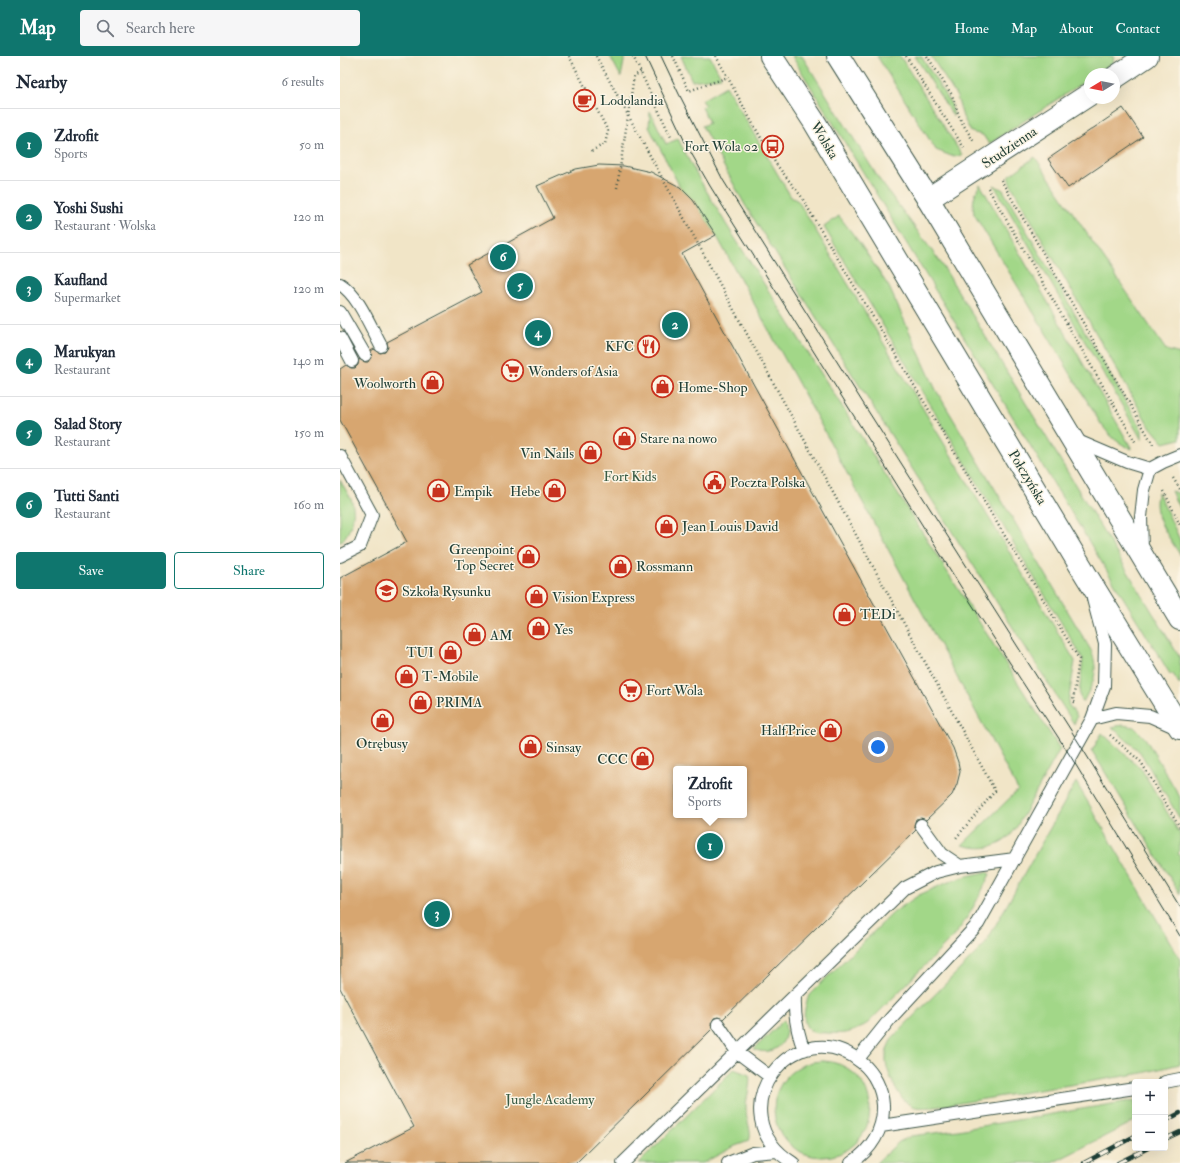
<!DOCTYPE html>
<html lang="en">
<head>
<meta charset="utf-8">
<style>
  body { margin:0; font-family:"IM FELL Double Pica",serif; background:#f6f6f7; color:#1f2937 }
  .controls { position:absolute; right:12px; bottom:12px; display:grid; overflow:hidden; border-radius:4px; box-shadow:0 4px 16px #0002 }
  .controls button { width:36px; height:36px; display:grid; place-items:center; padding:0; border:0; border-bottom:1px solid #e0e1e3; background:#fff; color:#1f2937; font:20px sans-serif }
  .compass { position:absolute; left:744px; top:12px; width:36px; height:36px; border-radius:50%; background:#fff; box-shadow:0 4px 16px #0002; rotate:260deg }
  .you { position:absolute; left:538px; top:691px; width:14px; height:14px; margin:-10px; border:3px solid #fff; border-radius:50%; background:#1a73e8; box-shadow:0 0 0 6px #1a73e833 }
  .badge { display:grid; place-items:center; width:26px; height:26px; border-radius:50%; background:#0f766e; color:#fff; font-size:13px; font-weight:700 }
  .pin { position:absolute; translate:-50% -50%; border:2px solid #fff; box-shadow:0 1px 4px #0006 }
  .popup { position:absolute; left:333px; top:710px; width:74px; height:52px; box-sizing:border-box; display:grid; place-content:center; border-radius:4px; background:#fff; filter:drop-shadow(0 1px 3px #0005); font-size:13px; white-space:nowrap; color:#747a83 }
  .popup b { font-size:15px; color:#1f2937 }
  .popup::after { content:''; position:absolute; left:50%; top:100%; margin-left:-8px; border:8px solid transparent; border-top-color:#fff }
  .list { margin:0; padding:0; list-style:none }
  h2 { display:flex; justify-content:space-between; align-items:center; height:52px; margin:0; padding:0 16px; font-size:17px }
  h2 small { font-size:13px; font-weight:400; color:#747a83 }
  .list li { display:grid; grid-template-columns:26px 1fr auto; gap:12px; align-items:center; box-sizing:border-box; height:72px; padding:0 16px; border-top:1px solid #e0e1e3 }
  .list b { display:block; font-size:15px; white-space:nowrap }
  .list p { margin:0; font-size:13px; white-space:nowrap; color:#747a83 }
  .list em { font-size:13px; font-style:normal; color:#747a83 }
  .actions { display:flex; gap:8px; padding:12px 16px }
  .actions a { flex:1; padding:9px 0; border:1px solid #0f766e; border-radius:4px; text-align:center; font-size:14px; color:#0f766e }
  .actions .main { background:#0f766e; color:#fff }
  .icon { flex:none; width:22px; height:22px; fill:none; stroke:currentColor; stroke-width:2; stroke-linecap:round; stroke-linejoin:round }
  .map { position:relative; flex:none; width:840px; height:1107px; overflow:hidden }
  header { display:flex; align-items:center; gap:24px; box-sizing:border-box; height:56px; padding:0 20px; background:#0f766e; color:#fff }
  header strong { font-size:19px }
  nav { display:flex; gap:22px; margin-inline-start:auto; font-size:14px }
  .search { width:280px; height:36px; background:#f6f6f7; display:flex; align-items:center; gap:10px; box-sizing:border-box; padding:0 14px; border-radius:4px; color:#747a83; font-size:15px }
  main { display:flex }
  aside { flex:1; background:#fff }
  .map>svg:first-child { display:block }
</style>
</head>
<body>
<header>
<strong>Map</strong>
<div class="search"><svg class="icon" aria-label="search" viewBox="0 0 24 24"><circle cx="10" cy="10" r="6"/><path d="M15 15l6 6"/></svg>Search here</div>
<nav><a>Home</a><a>Map</a><a>About</a><a>Contact</a></nav>
</header>
<main>
<aside>
<h2>Nearby<small>6 results</small></h2>
<ul class="list">
<li><span class="badge">1</span><div><b>Zdrofit</b><p>Sports</p></div><em>50 m</em></li>
<li><span class="badge">2</span><div><b>Yoshi Sushi</b><p>Restaurant · Wolska</p></div><em>120 m</em></li>
<li><span class="badge">3</span><div><b>Kaufland</b><p>Supermarket</p></div><em>120 m</em></li>
<li><span class="badge">4</span><div><b>Marukyan</b><p>Restaurant</p></div><em>140 m</em></li>
<li><span class="badge">5</span><div><b>Salad Story</b><p>Restaurant</p></div><em>150 m</em></li>
<li><span class="badge">6</span><div><b>Tutti Santi</b><p>Restaurant</p></div><em>160 m</em></li>
</ul>
<div class="actions"><a class="main">Save</a><a>Share</a></div>
</aside>
<div class="map">
<svg width="840" height="1107" viewBox="0 0 840 1107">
  <rect width="100%" height="100%" fill="#fcf5e5"/>
  <filter id="ink" filterUnits="userSpaceOnUse"><feTurbulence type="fractalNoise" baseFrequency=".025" numOctaves="2"/><feDisplacementMap in="SourceGraphic" scale="8" xChannelSelector="R" yChannelSelector="G"/><feConvolveMatrix kernelMatrix="1 2 1 2 8 2 1 2 1" color-interpolation-filters="sRGB"/></filter>
  <filter id="wash" filterUnits="userSpaceOnUse"><feTurbulence type="fractalNoise" baseFrequency=".012" numOctaves="4" result="noise"/><feDisplacementMap in="SourceGraphic" scale="16" xChannelSelector="R" yChannelSelector="G"/><feGaussianBlur stdDeviation="0.9" result="paint"/><feColorMatrix in="noise" values="0 0 0 0 0 0 0 0 0 0 0 0 0 0 0 0 0 1.4 0 .05"/><feComposite in="paint" operator="in"/></filter>
  <g filter="url(#wash)">
    <rect width="100%" height="100%" fill="#f1e5c7"/>
    <path fill="#a2d788" stroke="#608a5e" d="M270,0H285L281,21Z
      M341,0H370L381,21L352,25Z
      M452,0H462L539,123L601,207L840,602V629L833,618H830Z
      M537,0H560L622,99L614,101L596,94Z
      M575,0H581L611,48L614,59L613,60Z
      M591,0H774L773,7L756,18H750V22L649,88L643,79L631,76L623,61L617,41Z
      M386,30L451,141L458,145L735,605L728,648L737,660L734,668L405,149L362,70L369,67L362,51L365,49L362,44Z
      M310,55L326,88L338,83L354,114L386,168L720,693L676,772C663,792 644,795 622,789L678,734L467,343L376,179L353,144L340,131L309,71Z
      M695,101L826,294L840,298V383L824,387L808,368L670,127L669,120Z
      M640,128L792,393C777,387 771,381 761,368L634,158C632,146 634,139 640,128Z
      M654,129L663,134L802,374V384Z
      M499,160L519,186L549,231L596,334L752,596C759,618 753,627 743,646L739,639L743,603L484,171Z
      M0,424C3,430 8,437 11,443C17,458 11,476 0,487Z
      M831,435L838,437L840,441V454Z
      M818,436L840,484V499C829,480 810,459 818,436Z
      M783,669L794,671L805,682L840,741V763L800,696L772,671Z
      M762,677L802,714L840,778V795L838,797L840,801V838L752,695Z
      M736,726L840,903V1008L803,1017L595,1051C587,1051 577,1053 570,1049C559,1043 545,1014 546,1002C546,994 549,988 553,981L645,888Z
      M646,816L650,818C639,841 629,862 612,882L528,967C510,978 506,978 486,977C482,976 477,978 473,976C459,970 465,950 469,939L554,856L579,839L606,827L627,820Z
      M444,964C445,969 447,974 445,980C442,994 426,999 414,993Z
      M434 1053a48 48 0 1 1 96 0a48 48 0 1 1-96 0Z
      M394,1013L409,1019C412,1027 405,1044 406,1054C406,1064 413,1077 409,1085L395,1090L363,1107H299Z
      M795,1044V1065L712,1107H536L559,1086L571,1080L618,1074Z"/>
    <g id="blocks">
      <path fill="#d7a66f" fill-rule="evenodd" d="M783,52L803,81L728,132L708,103Z
        M259,109L284,110L311,116L340,131L353,144L376,179L342,198L613,692L618,706L620,716L617,728L612,739L586,764L581,762L576,763L574,769L576,774L383,963L378,961L374,962L371,968L372,973L236,1107H5L74,1071L0,932V522L67,486L0,364V313L6,309L11,312H15L18,309L19,303L25,306H28L32,299L31,295L34,293L40,297L45,296L48,291L47,286L142,236L127,209L213,162L197,130L236,113ZM336,713H404V759H336Z"/>
    </g>
  </g>
  <g filter="url(#ink)">
    <use href="#blocks" fill-opacity="0" stroke="#3e564a" stroke-width="1"/>
    <g fill="none" stroke-linecap="round" stroke-linejoin="round">
      <defs>
        <path id="lane" d="M0,228C19,240 30,270 41,290
          M0,256L25,299
          M0,282L12,305
          M733,383L787,406L810,413
          M0,400L32,459L20,490L0,500
          M802,493L801,461L804,434L810,413L823,406L840,399
          M752,663L776,657L810,660L837,672
          M581,769L602,798L620,810
          M455,940C454,959 457,976 464,994
          M378,968L397,996L429,1020
          M518,1003L550,963L638,868L752,663L764,630L765,588L753,543
          M825,1026L840,1023
          M541,1070L795,1032
          M283,1107L565,832L596,816L620,810L675,803
          M388,1107L413,1097L437,1095
          M453,1107C373,1057 456,950 522,1007C534,1017 542,1033 543,1049C544,1074 531,1094 511,1107"/>
        <path id="street" d="M774,22L807,0
          M588,143L750,38"/>
        <path id="secondary" d="M431,0L475,67L746,519L840,672
          M498,0L588,143L840,563"/>
      </defs>
      <use href="#lane" stroke="#3e564a" stroke-width="14"/>
      <use href="#street" stroke="#3e564a" stroke-width="24"/>
      <use href="#secondary" stroke="#3e564a" stroke-width="24"/>
      <path stroke="#3e564a" stroke-width="2.5" stroke-dasharray="1 3" stroke-linecap="butt" d="M229,0L268,75L265,88L249,96
        M256,0L655,735L616,782
        M293,0L331,81
        M333,0L349,35L388,21
        M376,0L413,68L436,108L461,140L480,173L739,603L733,645L737,648
        M566,0L624,92
        M587,0L612,39L620,63L634,86
        M661,124L814,390
        M277,132L294,20L301,16
        M648,132L796,387
        M833,422L840,433
        M824,435L840,469
        M770,679L801,706L840,771"/>
      <use href="#lane" stroke="#fff" stroke-width="12"/>
      <use href="#street" stroke="#fff" stroke-width="22"/>
      <use href="#secondary" stroke="#fff" stroke-width="22"/>
      <path stroke="#1f3d34" stroke-width="1" d="M305,0L346,88L370,130L631,547L731,701L840,880
        M321,0L339,38L383,124L528,355L739,687L840,851"/>
      <defs>
        <path id="rail" d="M825,1065L840,1057
          M825,1083L840,1076
          M744,1107L795,1080
          M778,1107L808,1092"/>
      </defs>
      <use href="#rail" stroke="#1f3d34" stroke-width="4.5"/>
      <use href="#rail" stroke="#fcf5e5" stroke-width="3" stroke-dasharray="9" stroke-linecap="butt"/>
    </g>
  </g>
  <defs>
    <symbol id="cafe-ring" viewBox="-11 -11 22 22"><circle r="9.5" fill="#fcf5e5" stroke="#c8321e" stroke-width="1.5"/><path d="M-5.5-4.5H6V0H3Q3 3.5 0 3.5H-2.5Q-5.5 3.5-5.5 0ZM3-3.2v2h1.7v-2ZM-6 4.5H4V6H-6Z" fill="#c8321e"/></symbol>
    <symbol id="bus-ring" viewBox="-11 -11 22 22"><circle r="9.5" fill="#fcf5e5" stroke="#c8321e" stroke-width="1.5"/><path d="M-5-6H5V4H4V6H2V4H-2V6H-4V4H-5ZM-3.5-4V0h7V-4ZM-3.5 1.2v1.5H-2V1.2ZM2 1.2v1.5H3.5V1.2Z" fill="#c8321e"/></symbol>
    <symbol id="restaurant-ring" viewBox="-11 -11 22 22"><circle r="9.5" fill="#fcf5e5" stroke="#c8321e" stroke-width="1.5"/><path d="M-5-6h1v4h1v-4h1v4h1v-4h1v5L-1.5 .5V6h-2V.5L-5-1ZM5-6V6H3V1.5H1.5Q1.5-4 5-6Z" fill="#c8321e"/></symbol>
    <symbol id="supermarket-ring" viewBox="-11 -11 22 22"><circle r="9.5" fill="#fcf5e5" stroke="#c8321e" stroke-width="1.5"/><path d="M-6-5.5h2.5l.6 2H6L4.5 2H-2.5L-4.4-4H-6ZM-1.5 3.2a1.3 1.3 0 1 0 .1 0ZM3 3.2a1.3 1.3 0 1 0 .1 0Z" fill="#c8321e"/></symbol>
    <symbol id="shop-ring" viewBox="-11 -11 22 22"><circle r="9.5" fill="#fcf5e5" stroke="#c8321e" stroke-width="1.5"/><path d="M-5-2.5h2.3a2.7 3.5 0 0 1 5.4 0H5L5.5 6h-11ZM-1.5-2.5h3a1.5 2.3 0 0 0-3 0Z" fill="#c8321e"/></symbol>
    <symbol id="civic-ring" viewBox="-11 -11 22 22"><circle r="9.5" fill="#fcf5e5" stroke="#c8321e" stroke-width="1.5"/><path d="M-.6-6.5H3V-4.5H.6V-3L4-1V1h2V6H-6V1h2V-1L-.6-3ZM-1.2 2.5V6h2.4V2.5Z" fill="#c8321e"/></symbol>
    <symbol id="school-ring" viewBox="-11 -11 22 22"><circle r="9.5" fill="#fcf5e5" stroke="#c8321e" stroke-width="1.5"/><path d="M0-5L7-2L0 1L-7-2ZM-4 1L0 2.5L4 1V4Q0 6-4 4Z" fill="#c8321e"/></symbol>
  </defs>
  <g fill-rule="evenodd">
    <use href="#cafe-ring" x="232" y="32" width="25" height="25"/>
    <use href="#bus-ring" x="420" y="78" width="25" height="25"/>
    <use href="#restaurant-ring" x="296" y="278" width="25" height="25"/>
    <use href="#supermarket-ring" x="160" y="302" width="25" height="25"/>
    <use href="#shop-ring" x="80" y="314" width="25" height="25"/>
    <use href="#shop-ring" x="310" y="318" width="25" height="25"/>
    <use href="#shop-ring" x="272" y="370" width="25" height="25"/>
    <use href="#shop-ring" x="238" y="384" width="25" height="25"/>
    <use href="#civic-ring" x="362" y="414" width="25" height="25"/>
    <use href="#shop-ring" x="86" y="422" width="25" height="25"/>
    <use href="#shop-ring" x="202" y="422" width="25" height="25"/>
    <use href="#shop-ring" x="314" y="458" width="25" height="25"/>
    <use href="#shop-ring" x="176" y="488" width="25" height="25"/>
    <use href="#shop-ring" x="268" y="498" width="25" height="25"/>
    <use href="#school-ring" x="34" y="522" width="25" height="25"/>
    <use href="#shop-ring" x="184" y="528" width="25" height="25"/>
    <use href="#shop-ring" x="492" y="546" width="25" height="25"/>
    <use href="#shop-ring" x="186" y="560" width="25" height="25"/>
    <use href="#shop-ring" x="122" y="566" width="25" height="25"/>
    <use href="#shop-ring" x="98" y="584" width="25" height="25"/>
    <use href="#shop-ring" x="54" y="608" width="25" height="25"/>
    <use href="#supermarket-ring" x="278" y="622" width="25" height="25"/>
    <use href="#shop-ring" x="68" y="634" width="25" height="25"/>
    <use href="#shop-ring" x="30" y="652" width="25" height="25"/>
    <use href="#shop-ring" x="478" y="662" width="25" height="25"/>
    <use href="#shop-ring" x="178" y="678" width="25" height="25"/>
    <use href="#shop-ring" x="290" y="690" width="25" height="25"/>
  </g>
  <g text-anchor="middle" stroke-width="3" stroke-linejoin="round" paint-order="stroke">
    <g font-size="14" fill="#1f3d34" stroke="#fcf5e5" text-anchor="start">
      <text x="260" y="49">Lodolandia</text>
      <text x="418" y="95" text-anchor="end">Fort Wola 02</text>
      <text x="294" y="295" text-anchor="end">KFC</text>
      <text x="188" y="320">Wonders of Asia</text>
      <text x="76" y="332" text-anchor="end">Woolworth</text>
      <text x="338" y="336">Home-Shop</text>
      <text x="300" y="387">Stare na nowo</text>
      <text x="234" y="402" text-anchor="end">Vin Nails</text>
      <text x="390" y="431">Poczta Polska</text>
      <text x="114" y="440">Empik</text>
      <text x="200" y="440" text-anchor="end">Hebe</text>
      <text x="342" y="475">Jean Louis David</text>
      <text x="174" y="498" text-anchor="end">Greenpoint<tspan x="174" dy="16">Top Secret</tspan></text>
      <text x="296" y="515">Rossmann</text>
      <text x="62" y="540">Szkoła Rysunku</text>
      <text x="212" y="546">Vision Express</text>
      <text x="520" y="563">TEDi</text>
      <text x="214" y="578">Yes</text>
      <text x="150" y="584">AM</text>
      <text x="94" y="601" text-anchor="end">TUI</text>
      <text x="82" y="625">T-Mobile</text>
      <text x="306" y="639">Fort Wola</text>
      <text x="96" y="651">PRIMA</text>
      <text x="476" y="679" text-anchor="end">HalfPrice</text>
      <text x="42" y="692" text-anchor="middle">Otrębusy</text>
      <text x="206" y="696">Sinsay</text>
      <text x="288" y="708" text-anchor="end">CCC</text>
    </g>
    <g font-size="14" fill="#1f3d34" stroke="#fcf5e5">
      <text transform="translate(485 84) rotate(59)" y="5">Wolska</text>
      <text transform="translate(669 91) rotate(-34)" y="5">Studzienna</text>
      <text transform="translate(688 421) rotate(59)" y="5">Połczyńska</text>
    </g>
    <g font-size="14" fill="#395c45" stroke="#fcf5e5">
      <text x="290" y="425">Fort Kids</text>
      <text x="210" y="1048">Jungle Academy</text>
    </g>
  </g>
</svg>
<div class="controls">
<button>+</button>
<button>−</button>
</div>
<svg class="compass" viewBox="-18 -18 36 36"><path d="M0-13l5 13h-10z" fill="#e53935"/><path d="M0 13l5-13h-10z" fill="#747a83"/></svg>
<div class="you"></div>
<div class="pin badge" style="left:370px;top:790px">1</div>
<div class="popup"><b>Zdrofit</b>Sports</div>
<div class="pin badge" style="left:335px;top:269px">2</div>
<div class="pin badge" style="left:97px;top:858px">3</div>
<div class="pin badge" style="left:198px;top:277px">4</div>
<div class="pin badge" style="left:180px;top:230px">5</div>
<div class="pin badge" style="left:163px;top:201px">6</div>
</div>
</main>
</body>
</html>
